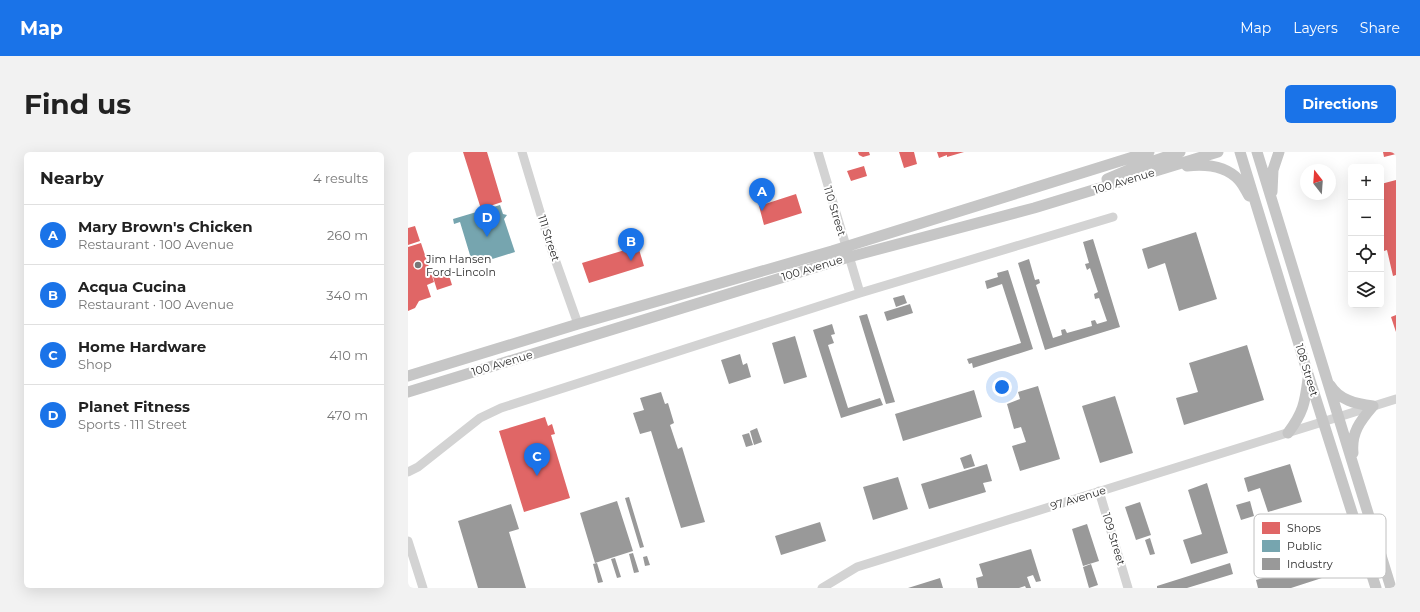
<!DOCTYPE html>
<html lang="en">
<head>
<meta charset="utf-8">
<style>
  body { margin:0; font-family:Montserrat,sans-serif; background:#f2f2f2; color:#222 }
  .controls { position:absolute; right:12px; top:12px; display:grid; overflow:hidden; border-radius:6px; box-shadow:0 4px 16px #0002 }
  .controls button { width:36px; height:36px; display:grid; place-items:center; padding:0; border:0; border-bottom:1px solid #e0e0e0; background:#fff; color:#222; font:20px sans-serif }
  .compass { position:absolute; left:892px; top:12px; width:36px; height:36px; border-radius:50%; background:#fff; box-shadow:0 4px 16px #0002; rotate:343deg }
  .you { position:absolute; left:594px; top:235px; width:14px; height:14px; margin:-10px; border:3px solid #fff; border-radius:50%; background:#1a73e8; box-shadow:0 0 0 6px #1a73e833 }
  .badge { display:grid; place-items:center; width:26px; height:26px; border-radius:50%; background:#1a73e8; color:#fff; font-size:13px; font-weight:700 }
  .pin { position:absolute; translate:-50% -33px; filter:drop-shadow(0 1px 2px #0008) }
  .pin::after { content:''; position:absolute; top:21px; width:14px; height:12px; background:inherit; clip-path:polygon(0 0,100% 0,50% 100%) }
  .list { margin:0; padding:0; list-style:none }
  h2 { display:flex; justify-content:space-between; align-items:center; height:52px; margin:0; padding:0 16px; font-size:17px }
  h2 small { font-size:13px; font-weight:400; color:#767676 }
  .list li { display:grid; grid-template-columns:26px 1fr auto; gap:12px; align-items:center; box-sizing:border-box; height:60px; padding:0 16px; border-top:1px solid #e0e0e0 }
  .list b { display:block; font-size:15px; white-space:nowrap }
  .list p { margin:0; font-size:13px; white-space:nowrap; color:#767676 }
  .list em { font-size:13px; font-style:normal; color:#767676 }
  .icon { flex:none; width:22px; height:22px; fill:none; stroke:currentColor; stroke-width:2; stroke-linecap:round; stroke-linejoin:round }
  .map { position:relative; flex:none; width:988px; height:436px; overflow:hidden; border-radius:6px }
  header { display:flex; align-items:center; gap:24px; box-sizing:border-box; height:56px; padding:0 20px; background:#1a73e8; color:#fff }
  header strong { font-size:19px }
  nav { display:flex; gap:22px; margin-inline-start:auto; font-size:14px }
  .intro { display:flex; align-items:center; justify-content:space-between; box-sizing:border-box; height:96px; padding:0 24px }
  h1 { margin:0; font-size:28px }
  .button { padding:10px 18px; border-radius:6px; background:#1a73e8; color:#fff; font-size:14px; font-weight:700 }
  main { display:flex; gap:24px; padding:0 24px }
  aside { flex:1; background:#fff; border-radius:6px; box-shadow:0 4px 16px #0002 }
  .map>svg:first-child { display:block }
</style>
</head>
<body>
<header>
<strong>Map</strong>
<nav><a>Map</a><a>Layers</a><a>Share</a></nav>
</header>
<div class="intro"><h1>Find us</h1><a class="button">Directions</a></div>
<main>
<aside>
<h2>Nearby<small>4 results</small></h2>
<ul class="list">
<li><span class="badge">A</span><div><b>Mary Brown's Chicken</b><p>Restaurant · 100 Avenue</p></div><em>260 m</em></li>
<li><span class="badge">B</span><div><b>Acqua Cucina</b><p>Restaurant · 100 Avenue</p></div><em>340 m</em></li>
<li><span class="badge">C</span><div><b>Home Hardware</b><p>Shop</p></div><em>410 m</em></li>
<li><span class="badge">D</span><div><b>Planet Fitness</b><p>Sports · 111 Street</p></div><em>470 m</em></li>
</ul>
</aside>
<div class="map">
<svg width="988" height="436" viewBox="0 0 988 436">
  <rect width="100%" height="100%" fill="#fff"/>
  <path fill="#e06666" d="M55,0H79L94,50L73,57Z
    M450,0H461L462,3L455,5L451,3Z
    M491,0H506L509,12L496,16Z
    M529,0H556L539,5V3L531,6Z
    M975,0H988V2L976,5Z
    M456,14L459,24L443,29L439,19Z
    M988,28V123L985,124L979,98L976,99L973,92V32Z
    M388,42L394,61L356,73L351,54Z
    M7,74L12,89L0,93V76Z
    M13,91L26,130L19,133L23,145L11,149L7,156L0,159V95Z
    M230,94L236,114L181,131L174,111Z
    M39,117L44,133L29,138L24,122Z
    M988,163V180L983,165Z
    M137,265L140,274L144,272L147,282L143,283L162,346L116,360L91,279Z"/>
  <path fill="#76a5af" d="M92,53L95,62L99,63L96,67L107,100L65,113L52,70L46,72L45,67Z"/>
  <path fill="#999" d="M788,80L809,147L771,159L757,111L740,117L734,97Z
    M685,87L712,175L637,198L610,111L621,107L627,128L631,127L632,131L628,133L645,186L654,183L653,178L657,177L659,181L684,174L683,169L687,168L689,172L699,169L691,146L687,147L686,142L690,140L682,116L679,118L677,112L681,111L675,90Z
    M600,118L625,197L565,216L564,211L561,212L559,207L613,191L594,132L579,137L577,129L590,125L589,121Z
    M496,143L499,151L488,155L485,146Z
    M502,152L505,161L479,169L476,160Z
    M459,162L487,250L478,252L451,164Z
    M424,172L427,182L423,183L426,191L420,193L440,256L472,246L475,253L433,266L405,178Z
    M387,184L399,225L376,232L364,191Z
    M839,193L856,248L776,273L768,246L790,240L781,211Z
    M332,202L335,213L339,211L343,225L321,232L313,208Z
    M630,234L652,307L612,319L604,294L618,290L613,275L606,277L599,252L612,247L610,240Z
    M566,238L574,265L495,289L487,262Z
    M253,240L257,252L260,251L266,271L262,273L270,297L274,295L297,370L273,376L243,279L232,282L225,261L236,258L232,246Z
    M707,244L725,301L692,311L674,254Z
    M349,276L354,290L346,293L342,279Z
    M341,281L345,293L338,295L334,283Z
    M563,302L567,314L556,317L552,306Z
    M579,312L584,329L575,331L578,340L521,357L513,332Z
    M882,312L894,350L860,360L852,336L840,340L836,326Z
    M490,325L500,357L465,368L455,335Z
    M799,331L820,401L783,412L775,388L794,382L780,338Z
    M221,345L236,395L232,396L217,346Z
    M209,349L225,399L187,411L172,361Z
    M842,349L846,364L833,368L828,353Z
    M732,350L743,383L728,388L717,355Z
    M103,352L111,377L101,380L118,436H70L50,369Z
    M412,370L418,389L373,403L367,384Z
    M679,372L691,409L675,414L664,377Z
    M742,386L747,402L742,403L737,388Z
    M623,397L633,429L628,430L625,423L619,425L623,436H618L617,434L611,436H570L568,426L575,424L571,412Z
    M225,401L231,420L226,421L221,402Z
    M239,404L242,413L237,414L235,405Z
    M207,406L213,425L209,426L203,407Z
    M912,409L917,425L883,436H850L848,428Z
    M189,411L195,430L190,431L185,412Z
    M822,411L825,422L779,436H749V434Z
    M683,412L690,433L681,436L675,415Z
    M532,426L535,436H500Z"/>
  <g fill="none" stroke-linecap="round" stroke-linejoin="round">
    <path stroke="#d3d3d3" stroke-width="9" d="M114,0L142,93L170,172
      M410,0L452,141
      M0,320L10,315L72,266L93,256L452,141L705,65
      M691,339L720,436
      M0,389L15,436
      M414,436L449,415L988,247"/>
    <path stroke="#c6c6c6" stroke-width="11" d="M832,0L900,222L968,436
      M849,0L983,436
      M779,14C797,12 818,14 831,28C835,32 838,39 841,44
      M699,27L725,16L772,0
      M864,40L865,18L871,0
      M0,224L170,172L424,99L741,0
      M922,233C931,248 948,252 965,254
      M0,240L441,105L626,56L810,0
      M880,281C895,261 897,251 900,227
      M945,301C943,281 952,269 965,254"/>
  </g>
  <circle fill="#777" stroke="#fff" stroke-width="1.5" cx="10" cy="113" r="4"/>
  <g text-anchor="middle" stroke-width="4" stroke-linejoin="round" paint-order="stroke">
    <g font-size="11" fill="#2e2e2e" stroke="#fff">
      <text transform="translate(716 29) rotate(-17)" y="4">100 Avenue</text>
      <text transform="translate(427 59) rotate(73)" y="4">110 Street</text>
      <text transform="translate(141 86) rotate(72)" y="4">111 Street</text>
      <text transform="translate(404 116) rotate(-17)" y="4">100 Avenue</text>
      <text transform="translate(94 211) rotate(-17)" y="4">100 Avenue</text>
      <text transform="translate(899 218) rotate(73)" y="4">108 Street</text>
      <text transform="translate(670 346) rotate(-17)" y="4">97 Avenue</text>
      <text transform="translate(706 387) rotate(73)" y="4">109 Street</text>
    </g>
    <g font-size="11" fill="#2e2e2e" stroke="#fff" text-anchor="start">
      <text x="18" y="111">Jim Hansen<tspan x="18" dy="13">Ford-Lincoln</tspan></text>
    </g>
  </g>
  <rect x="846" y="362" width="132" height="64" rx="6" fill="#fff" stroke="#c0c0c0" stroke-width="1"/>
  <rect x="854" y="370" width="18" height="12" fill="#e06666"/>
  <rect x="854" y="388" width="18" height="12" fill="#76a5af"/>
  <rect x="854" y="406" width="18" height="12" fill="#999"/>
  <g font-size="11" fill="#2e2e2e">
    <text x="879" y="380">Shops</text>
    <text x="879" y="398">Public</text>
    <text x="879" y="416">Industry</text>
  </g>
</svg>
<div class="controls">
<button>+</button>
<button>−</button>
<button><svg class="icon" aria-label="locate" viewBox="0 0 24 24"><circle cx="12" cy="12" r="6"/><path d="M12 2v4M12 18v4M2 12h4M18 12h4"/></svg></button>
<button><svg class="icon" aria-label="layers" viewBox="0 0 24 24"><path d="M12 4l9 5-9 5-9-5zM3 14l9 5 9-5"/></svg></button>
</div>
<svg class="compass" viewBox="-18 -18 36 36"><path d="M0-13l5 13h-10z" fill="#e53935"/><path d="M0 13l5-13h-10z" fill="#767676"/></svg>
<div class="you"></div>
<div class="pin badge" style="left:354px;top:59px">A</div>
<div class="pin badge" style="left:223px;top:109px">B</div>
<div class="pin badge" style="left:129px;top:324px">C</div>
<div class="pin badge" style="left:79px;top:85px">D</div>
</div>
</main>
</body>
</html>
